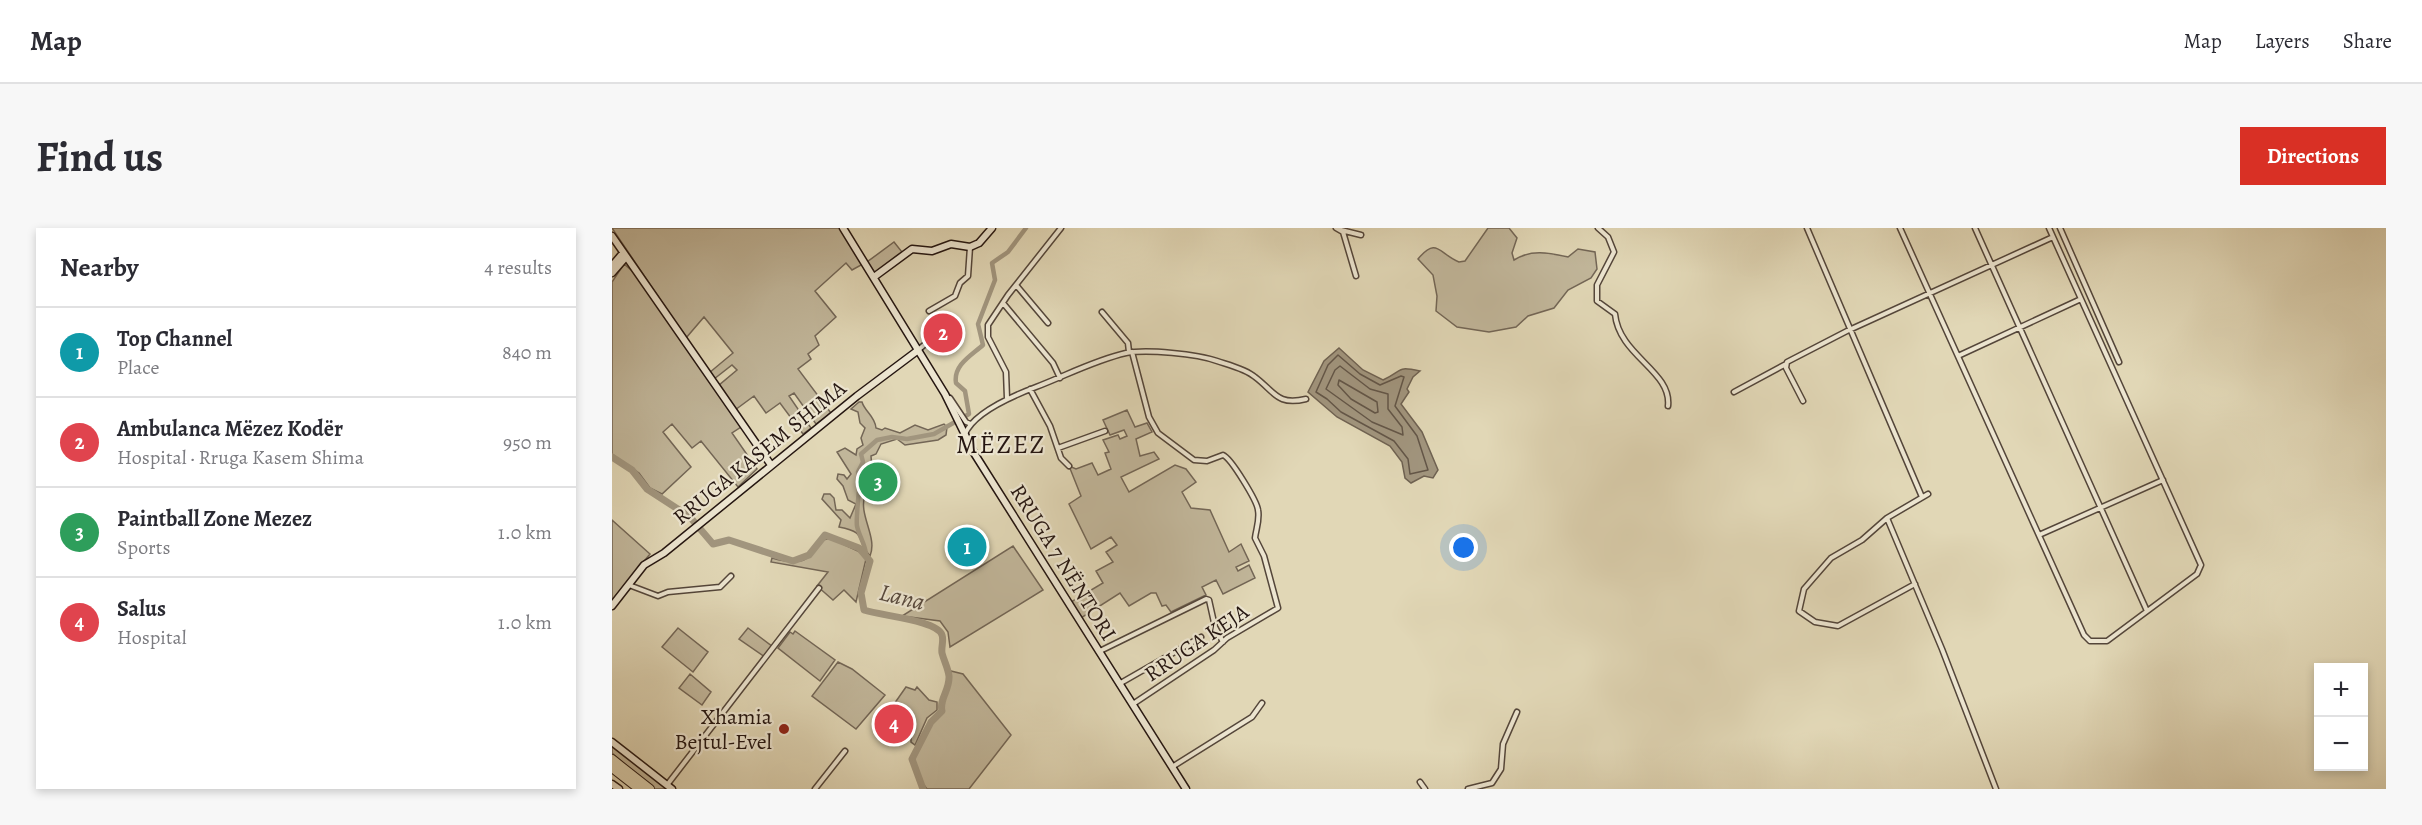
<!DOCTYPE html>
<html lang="en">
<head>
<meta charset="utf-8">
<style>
  body { margin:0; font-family:Alegreya,serif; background:#f7f7f7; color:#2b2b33 }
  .controls { position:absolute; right:18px; bottom:18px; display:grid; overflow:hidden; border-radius:0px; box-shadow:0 3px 9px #0003 }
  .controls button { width:54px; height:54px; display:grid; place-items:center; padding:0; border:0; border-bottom:2px solid #e1e1e2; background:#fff; color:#2b2b33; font:30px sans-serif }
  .you { position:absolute; left:852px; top:320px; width:21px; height:21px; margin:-15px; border:4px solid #fff; border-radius:50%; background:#1a73e8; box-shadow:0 0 0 9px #1a73e833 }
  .badge { display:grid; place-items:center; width:39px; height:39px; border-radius:50%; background:#d93025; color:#fff; font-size:20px; font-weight:700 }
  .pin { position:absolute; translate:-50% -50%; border:3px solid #fff; box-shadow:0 2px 6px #0006 }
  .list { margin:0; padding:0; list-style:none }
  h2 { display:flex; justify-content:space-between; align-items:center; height:78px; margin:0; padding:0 24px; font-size:26px }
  h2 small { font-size:20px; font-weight:400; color:#7c7c81 }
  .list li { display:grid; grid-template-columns:39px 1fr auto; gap:18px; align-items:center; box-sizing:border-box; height:90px; padding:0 24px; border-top:2px solid #e1e1e2 }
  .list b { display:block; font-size:22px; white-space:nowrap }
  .list p { margin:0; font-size:20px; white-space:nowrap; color:#7c7c81 }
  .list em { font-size:20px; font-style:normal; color:#7c7c81 }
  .map { position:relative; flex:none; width:1774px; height:561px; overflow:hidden; border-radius:0px }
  header { display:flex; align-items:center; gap:36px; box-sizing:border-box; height:84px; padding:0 30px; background:#fff; border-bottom:2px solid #e1e1e2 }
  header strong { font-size:28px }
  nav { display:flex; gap:33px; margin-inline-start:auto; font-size:21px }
  .intro { display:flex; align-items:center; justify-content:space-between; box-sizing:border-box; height:144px; padding:0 36px }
  h1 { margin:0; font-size:42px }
  .button { padding:15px 27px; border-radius:0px; background:#d93025; color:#fff; font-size:21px; font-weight:700 }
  main { display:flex; gap:36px; padding:0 36px }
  aside { flex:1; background:#fff; border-radius:0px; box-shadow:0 3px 9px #0003 }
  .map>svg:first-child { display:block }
</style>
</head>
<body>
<header>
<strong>Map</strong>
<nav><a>Map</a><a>Layers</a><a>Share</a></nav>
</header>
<div class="intro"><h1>Find us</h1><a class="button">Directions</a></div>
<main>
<aside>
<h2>Nearby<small>4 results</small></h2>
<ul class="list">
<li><span class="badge" style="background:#0f9aa8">1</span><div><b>Top Channel</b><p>Place</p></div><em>840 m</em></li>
<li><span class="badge" style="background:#e0444e">2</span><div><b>Ambulanca Mëzez Kodër</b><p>Hospital · Rruga Kasem Shima</p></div><em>950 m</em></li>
<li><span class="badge" style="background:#2e9e5b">3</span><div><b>Paintball Zone Mezez</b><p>Sports</p></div><em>1.0 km</em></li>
<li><span class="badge" style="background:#e0444e">4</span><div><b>Salus</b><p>Hospital</p></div><em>1.0 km</em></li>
</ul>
</aside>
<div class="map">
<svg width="1774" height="561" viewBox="0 0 1774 561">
  <rect width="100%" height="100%" fill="#e1d7b6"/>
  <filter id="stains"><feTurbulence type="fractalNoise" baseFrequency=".00333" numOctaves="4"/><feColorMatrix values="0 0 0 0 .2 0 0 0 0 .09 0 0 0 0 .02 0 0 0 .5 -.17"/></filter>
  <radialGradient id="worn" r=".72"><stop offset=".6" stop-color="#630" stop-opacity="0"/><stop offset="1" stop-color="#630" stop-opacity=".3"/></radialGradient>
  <path fill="#c1b69a" stroke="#736656" stroke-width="1.5" d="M0,0H229L251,36L240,42L234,35L203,63L224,89L203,108L207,117L196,126L199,131L186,141L219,185L204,196L182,165L177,168L199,200L191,206L168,175L154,185L142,168L123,182L106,158L125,142L120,137L102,151L97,145L121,125L92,89L74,110Z
    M876,0H897L905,10L900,25L902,32C919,21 937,25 956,29L966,21L983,24L985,41L979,50L956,62L942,80L916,88L904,99L877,104L845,99L824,83L825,68L821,47L806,31C825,8 827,26 847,34L853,33Z
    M282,14L290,24L263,45L255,34Z
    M12,36L25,47L129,199L120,205L145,241L126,259L89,213L80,220L60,196L51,204L79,239L50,266L38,260L27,245L0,226V54Z
    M247,174H250C253,184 263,188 264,200L270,202L273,200L288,205L303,197L316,202L332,196L335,199L334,207L326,212L293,217L285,211L269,216L264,226L259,228L260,240L268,235L281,257L256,272L253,267C246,287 266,309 258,328C242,310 257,305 227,299L229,292L210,271L212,266H218L222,270L224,282H230L238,290L244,276L236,272L231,258L225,251L226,246L232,247L235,251L239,246L225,224L233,220L244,227L245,221L251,217L249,210L253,200L248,195L246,184L239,181Z
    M515,182L523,199L535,195L540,204L524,211L528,228L542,224L547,231L509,249L517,264L563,237L574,241L584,254L570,264L579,280L598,282L617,324L629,316L637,333L624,339L626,343L637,337L643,350L611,366L604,352L590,359L594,367L559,384L554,377L550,378L544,365H539L517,378L508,365L469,390L459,374L491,355L484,343L501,334L494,324L505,317L499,309L479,321L457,276L469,268L457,238L464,241L480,235L486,247L499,241L493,225L497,224L491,212L506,207L508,211L515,208L512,202L498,207L491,192Z
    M0,292L38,326L0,372Z
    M218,310L248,324L254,331L244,374L232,362L221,372L205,358L216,344L159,334L160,330C210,344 192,315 218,310Z
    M401,318L431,362L338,419L336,404L328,393L290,388Z
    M66,400L96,424L81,444L50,419Z
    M136,400L161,419L153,429L127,411Z
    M183,403L223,432L208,453L166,420L178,404L181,406Z
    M226,434L240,441L273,467L244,501L200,468Z
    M339,443L351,446L399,507L357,561H315L308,552L302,530L319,496L331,484C330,471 339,458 339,443Z
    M78,446L99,464L90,477L67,460Z
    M294,459L303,462L305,459L317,472L325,474V482L315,490L303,517L299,514V504L275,486Z
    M0,518L55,561H41L0,525Z"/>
  <path fill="#a1957e" stroke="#6f6252" stroke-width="1.5" d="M727,120L751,142L771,152C792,142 784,138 808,143L801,149L795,161L797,164L789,176L810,204L826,242L821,250L812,248L799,255L793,250L790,234L778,218L725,189L696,164L712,133Z"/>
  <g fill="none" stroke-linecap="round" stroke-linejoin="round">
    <path stroke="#635648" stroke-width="1.5" d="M726,127L748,146L768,157L789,148L792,149L783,178L805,208L816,242L798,246L796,231L782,213L729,184L715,171L704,164L716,137Z
      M728,138L758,161L776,166V181L790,199L791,207L760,194L714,161L723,142Z
      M727,152L765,174L766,184L763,185L739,171L726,157Z"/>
    <path stroke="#a1957e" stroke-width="4.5" d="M254,326C253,316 247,308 245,298C244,293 247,256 249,250L246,244L251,234L249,226L265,212L280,209L295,211L322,206L357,186L353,163L344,155C341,137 360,127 371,117L366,96L383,52L380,35L396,24L414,0"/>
    <path stroke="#a1957e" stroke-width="7" d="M0,229L20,242L35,261L78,289L101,316L117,312L181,333L197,327L213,307L247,320L258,333L249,365L252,382C269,388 325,392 330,407C332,413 329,419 330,425C332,433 336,440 337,448C338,462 327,471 330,483L319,494L300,531L311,561"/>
    <defs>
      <path id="street" d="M724,0L731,4L744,48
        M986,0L996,9L1002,24L985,57V73L1003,86C1007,128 1060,143 1056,178
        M1195,0L1310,269
        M1288,0L1472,407L1478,413H1495L1585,346L1589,337L1437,0
        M1363,0L1535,383
        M1448,0L1507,134
        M729,2L749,7
        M404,57L436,95
        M391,75L441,135L448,150
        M317,83L343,68L348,55L356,48L358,19
        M490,84L516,115L517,124
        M305,123L325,106
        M520,124L537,189L546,205L582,232L595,233L611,227C619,230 645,273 646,282C648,292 644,301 643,310L652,328L666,380L615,410L602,422L521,476
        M1346,128L1469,71
        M418,161L438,198L449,230L457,238
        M1122,164L1174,136
        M338,170L354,194L359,196
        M395,170L394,144L376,109V97L396,67L449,0
        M1191,173L1174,140L1175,134L1235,103L1441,9
        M353,206C362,184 403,167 424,159C453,148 483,132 514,125C535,121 585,126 605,133C617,137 634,141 643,149C663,164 665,178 694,171
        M446,220L493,203
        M1275,290L1330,421L1384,561
        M1427,307L1551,252
        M1303,356L1226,398L1203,394L1187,383L1192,361L1219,330L1250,312L1275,290L1316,266
        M17,357L46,368L56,364L108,359L119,348
        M488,423L594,371L597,372L603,399L611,414
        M507,456L589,409
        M560,539L640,489L650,475
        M808,554L813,561
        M55,557L207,360
        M203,561L233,523
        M856,561L880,555L889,541L891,516L905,484"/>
      <path id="secondary" d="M231,0L333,166L362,225L574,561
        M0,8L159,237
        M0,38L11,25
        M0,45L14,29
        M262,49L300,21L320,23L339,16L358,19L367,15L380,0
        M0,378L32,337L52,325L245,168L305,123
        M0,514L60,561
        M0,556L7,561"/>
      <path id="highway" d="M0,531L38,561
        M0,540L27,561"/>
    </defs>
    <use href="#street" stroke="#54463a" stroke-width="7"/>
    <use href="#secondary" stroke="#251611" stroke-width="9"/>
    <use href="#highway" stroke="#251611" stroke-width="10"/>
    <use href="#street" stroke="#ece5d0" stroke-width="4"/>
    <use href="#secondary" stroke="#ece5d0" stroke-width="6"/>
    <use href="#highway" stroke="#e1d7b6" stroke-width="8"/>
  </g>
  <circle fill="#8f2418" stroke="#ece5d0" stroke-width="2" cx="172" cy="501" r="6"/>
  <g text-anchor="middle" stroke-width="4.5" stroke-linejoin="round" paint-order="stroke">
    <g font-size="22" fill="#251611" stroke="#ece5d0">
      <text transform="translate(147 224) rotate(-39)" y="8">RRUGA KASEM SHIMA</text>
      <text transform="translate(452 334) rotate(58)" y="8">RRUGA 7 NËNTORI</text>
      <text transform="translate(584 414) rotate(-34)" y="8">RRUGA KEJA</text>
    </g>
    <g font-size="22" fill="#251611" stroke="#ece5d0" text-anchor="end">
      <text x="160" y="496">Xhamia<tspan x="160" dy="25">Bejtul-Evel</tspan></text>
    </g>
    <g font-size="24" font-style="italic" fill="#57493d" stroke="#ece5d0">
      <text transform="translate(290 369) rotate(14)" y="8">Lana</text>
    </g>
    <g font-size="26" letter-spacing="1.5" fill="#251611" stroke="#ece5d0">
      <text x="389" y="225">MËZEZ</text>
    </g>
  </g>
  <rect width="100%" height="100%" filter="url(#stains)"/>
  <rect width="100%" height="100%" fill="url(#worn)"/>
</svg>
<div class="controls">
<button>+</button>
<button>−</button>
</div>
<div class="you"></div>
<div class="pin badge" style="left:355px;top:319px;background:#0f9aa8">1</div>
<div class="pin badge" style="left:331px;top:105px;background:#e0444e">2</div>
<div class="pin badge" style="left:266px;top:254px;background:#2e9e5b">3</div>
<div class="pin badge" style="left:282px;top:496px;background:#e0444e">4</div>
</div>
</main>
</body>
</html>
